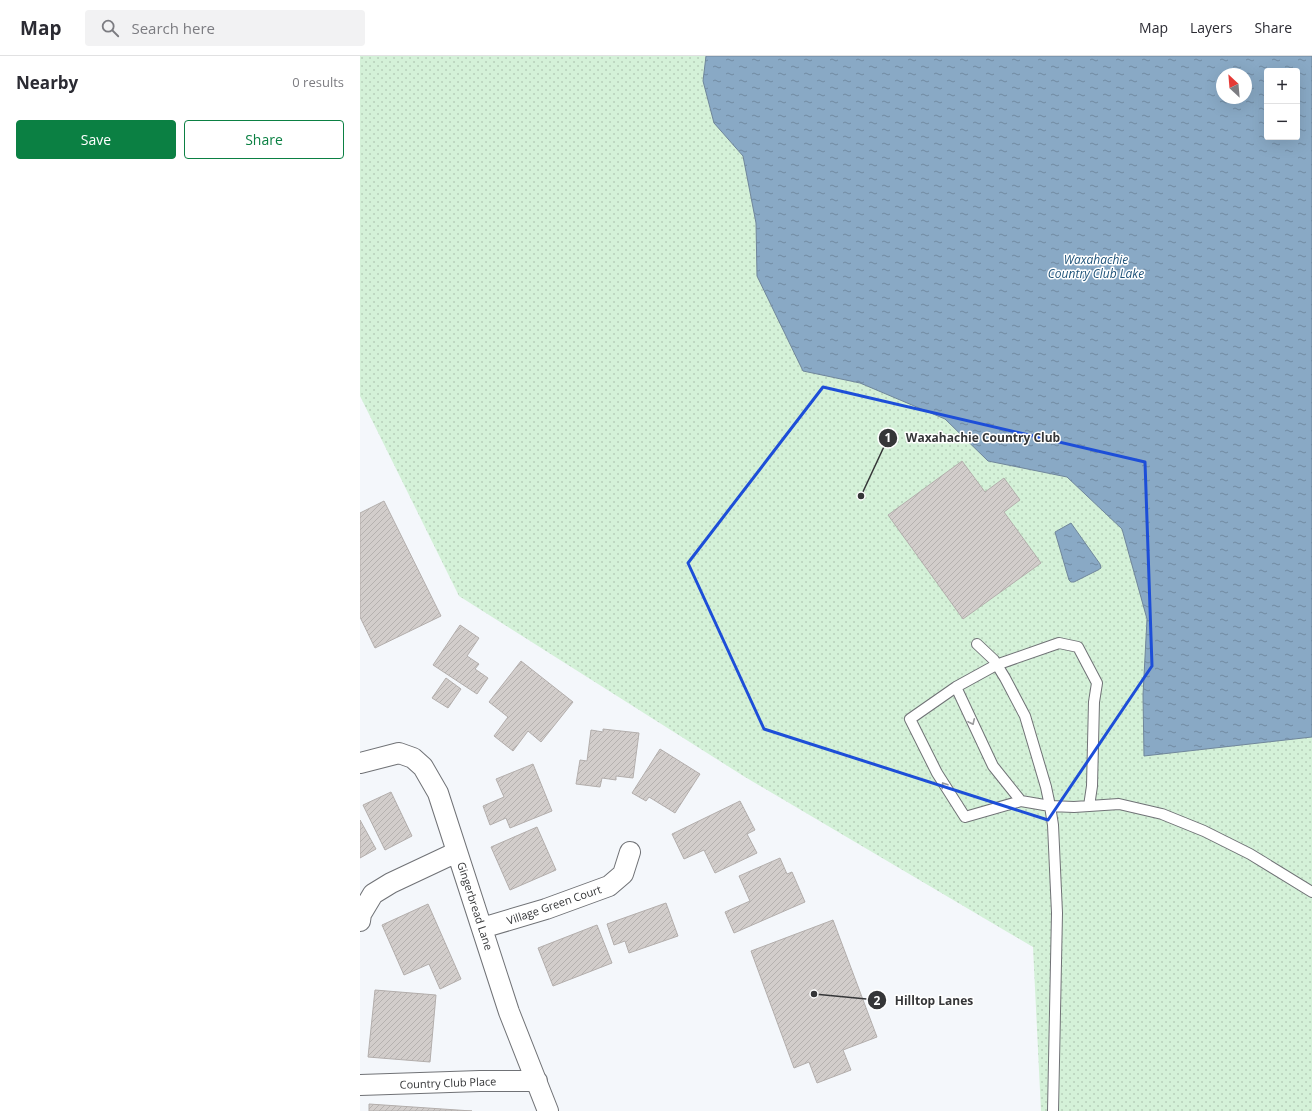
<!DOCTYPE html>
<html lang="en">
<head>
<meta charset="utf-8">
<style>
  body { margin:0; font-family:"Open Sans",sans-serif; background:#f2f2f3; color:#2b2b33 }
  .controls { position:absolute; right:12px; top:12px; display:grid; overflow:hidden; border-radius:4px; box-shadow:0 4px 16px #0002 }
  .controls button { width:36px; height:36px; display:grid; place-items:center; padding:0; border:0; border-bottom:1px solid #e1e1e2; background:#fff; color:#2b2b33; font:20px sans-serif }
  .compass { position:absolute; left:856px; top:12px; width:36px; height:36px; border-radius:50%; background:#fff; box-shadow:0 4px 16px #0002; rotate:334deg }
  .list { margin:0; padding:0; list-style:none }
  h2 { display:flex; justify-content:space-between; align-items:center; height:52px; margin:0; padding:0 16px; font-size:17px }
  h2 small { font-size:13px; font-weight:400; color:#7c7c81 }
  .actions { display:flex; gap:8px; padding:12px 16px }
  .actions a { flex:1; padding:9px 0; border:1px solid #0b8043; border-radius:4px; text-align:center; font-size:14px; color:#0b8043 }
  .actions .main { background:#0b8043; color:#fff }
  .icon { flex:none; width:22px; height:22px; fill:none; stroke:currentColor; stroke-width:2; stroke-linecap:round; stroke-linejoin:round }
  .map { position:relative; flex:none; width:952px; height:1055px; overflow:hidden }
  header { display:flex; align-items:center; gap:24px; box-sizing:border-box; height:56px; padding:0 20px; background:#fff; border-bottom:1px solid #e1e1e2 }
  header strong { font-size:19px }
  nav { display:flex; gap:22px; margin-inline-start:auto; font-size:14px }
  .search { width:280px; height:36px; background:#f2f2f3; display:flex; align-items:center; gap:10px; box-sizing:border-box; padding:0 14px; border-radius:4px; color:#7c7c81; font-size:15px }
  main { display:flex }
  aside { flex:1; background:#fff }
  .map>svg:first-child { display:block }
</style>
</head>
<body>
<header>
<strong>Map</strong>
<div class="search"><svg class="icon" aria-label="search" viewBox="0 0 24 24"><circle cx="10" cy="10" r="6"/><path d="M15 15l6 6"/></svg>Search here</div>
<nav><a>Map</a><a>Layers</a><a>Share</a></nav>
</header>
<main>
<aside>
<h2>Nearby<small>0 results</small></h2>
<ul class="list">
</ul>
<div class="actions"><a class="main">Save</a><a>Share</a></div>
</aside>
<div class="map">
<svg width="952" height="1055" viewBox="0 0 952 1055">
  <defs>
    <pattern id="grass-dots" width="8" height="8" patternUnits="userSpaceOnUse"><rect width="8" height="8" fill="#d4f1d8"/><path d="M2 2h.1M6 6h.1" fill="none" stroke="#b7cfba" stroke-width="1.8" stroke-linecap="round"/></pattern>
    <pattern id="water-ripples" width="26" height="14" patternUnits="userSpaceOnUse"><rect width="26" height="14" fill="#89a9c5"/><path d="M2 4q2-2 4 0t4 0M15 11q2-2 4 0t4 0" fill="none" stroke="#718aa1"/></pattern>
    <pattern id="building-hatch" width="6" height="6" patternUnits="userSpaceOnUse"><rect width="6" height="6" fill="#d2cdcb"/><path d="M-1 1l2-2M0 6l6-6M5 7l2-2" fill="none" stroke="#b5b1af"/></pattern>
  </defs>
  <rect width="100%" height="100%" fill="#f4f7fb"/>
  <path fill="url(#grass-dots)" fill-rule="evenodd" d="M0,0H952V1055H681L673,891L385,721L99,540L0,340ZM907,15H937V81H907ZM862,18H886V42H862Z"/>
  <path fill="url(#water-ripples)" stroke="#70869b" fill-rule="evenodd" d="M346,0H952V681L784,700L783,639L787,563L762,473L707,421L628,405L585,363L500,327L443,315L397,220L396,167L383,100L354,67L343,25ZM907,15H937V81H907ZM862,18H886V42H862Z
    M711,467L740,508L741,512L738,514L714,526H711L709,524L695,476Z"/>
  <path fill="url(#building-hatch)" stroke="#b3aeac" d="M602,405L625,436L644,422L660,444L644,456L681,507L603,563L528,459Z
    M24,445L81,560L15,592L0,561V457Z
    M100,569L119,582L107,600L119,608L115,613L128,622L117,638L73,609Z
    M161,605L213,646L181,686L168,675L153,695L134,680L148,661L129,646Z
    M86,622L101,633L88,652L72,642Z
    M243,673L279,677L273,722L256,720V724L242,722L240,731L216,728L220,704L227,705L231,674L243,676Z
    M300,693L340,718L315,757L289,741L286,745L272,737Z
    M173,708L192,755L150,772L146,762L130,769L123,750L144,741L136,723Z
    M31,736L52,780L25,794L3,749Z
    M380,745L395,774L387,778L397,797L355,817L344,794L324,803L312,778Z
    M0,764L16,793L0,802Z
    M177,771L196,814L150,834L131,791Z
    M420,802L427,818L432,816L445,846L374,877L365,856L390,845L379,820Z
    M306,847L318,880L269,897L265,885L254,889L247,868Z
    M68,848L101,923L80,933L69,908L44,919L22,869Z
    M473,864L517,981L483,994L491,1014L457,1027L449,1006L434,1012L391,895Z
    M237,869L252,907L193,930L178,892Z
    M15,934L76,939L70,1006L8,1001Z
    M9,1048L112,1055H9Z"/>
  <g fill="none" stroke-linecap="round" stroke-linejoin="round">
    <defs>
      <path id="service" d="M617,588L634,604L645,622L665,660L686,731L690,750L693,769L697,857L693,1055
        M596,631L633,710L661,745
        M729,750L732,730L734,646L737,627L718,591L699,587L636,609L596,631L550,663L577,717L605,761L661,745L690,750L714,751L759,748L802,758L844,775L890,798L952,836"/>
      <path id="minor" d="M0,707L39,697L53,702L63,711L78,737L149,956L188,1055
        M0,865L1,858L13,838L31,827L97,796
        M122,872L186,853L249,830L263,818L270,796
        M0,1029L120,1025H177"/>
    </defs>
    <use href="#service" stroke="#707276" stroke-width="12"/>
    <use href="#minor" stroke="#707276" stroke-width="22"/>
    <use href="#service" stroke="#fff" stroke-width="10"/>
    <use href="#minor" stroke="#fff" stroke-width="20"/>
  </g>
  <defs><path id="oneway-chevron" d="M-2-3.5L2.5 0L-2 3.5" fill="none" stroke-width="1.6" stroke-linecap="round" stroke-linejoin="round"/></defs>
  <g stroke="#9a9a9c">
    <use href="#oneway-chevron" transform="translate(612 666) rotate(65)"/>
    <use href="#oneway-chevron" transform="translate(584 729) rotate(-123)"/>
  </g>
  <path fill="none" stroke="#1d4ed8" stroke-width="3" stroke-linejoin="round" d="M463,331L785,406L792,610L688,764L404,673L328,507Z"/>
  <g text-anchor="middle" stroke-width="3" stroke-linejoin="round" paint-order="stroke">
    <g font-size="11" fill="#353638" stroke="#fff">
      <text transform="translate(194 849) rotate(-19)" y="4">Village Green Court</text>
      <text transform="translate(115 850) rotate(72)" y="4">Gingerbread Lane</text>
      <text transform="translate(88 1027) rotate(-2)" y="4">Country Club Place</text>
    </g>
    <g font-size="12" font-style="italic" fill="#20547a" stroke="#fff">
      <text x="736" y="208">Waxahachie<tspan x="736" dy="14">Country Club Lake</tspan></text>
    </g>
  </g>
  <path fill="none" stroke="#353638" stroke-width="1.5" d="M501 440L528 382M454 938L517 944"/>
  <g fill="#353638" stroke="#fff" stroke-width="1.5">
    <circle cx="501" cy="440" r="4"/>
    <circle cx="454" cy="938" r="4"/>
    <circle cx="528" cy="382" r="10"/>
    <circle cx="517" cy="944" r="10"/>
  </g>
  <g font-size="12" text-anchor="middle" font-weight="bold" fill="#fff">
    <text x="528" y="386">1</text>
    <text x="517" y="949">2</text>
  </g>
  <g font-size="12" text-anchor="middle" font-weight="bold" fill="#353638" stroke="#fff" stroke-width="3" stroke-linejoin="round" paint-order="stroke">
    <text x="623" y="386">Waxahachie Country Club</text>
    <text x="574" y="949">Hilltop Lanes</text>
  </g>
</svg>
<div class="controls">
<button>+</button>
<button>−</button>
</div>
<svg class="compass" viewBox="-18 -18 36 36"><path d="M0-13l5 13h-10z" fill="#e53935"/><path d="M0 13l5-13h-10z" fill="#7c7c81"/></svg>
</div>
</main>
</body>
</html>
